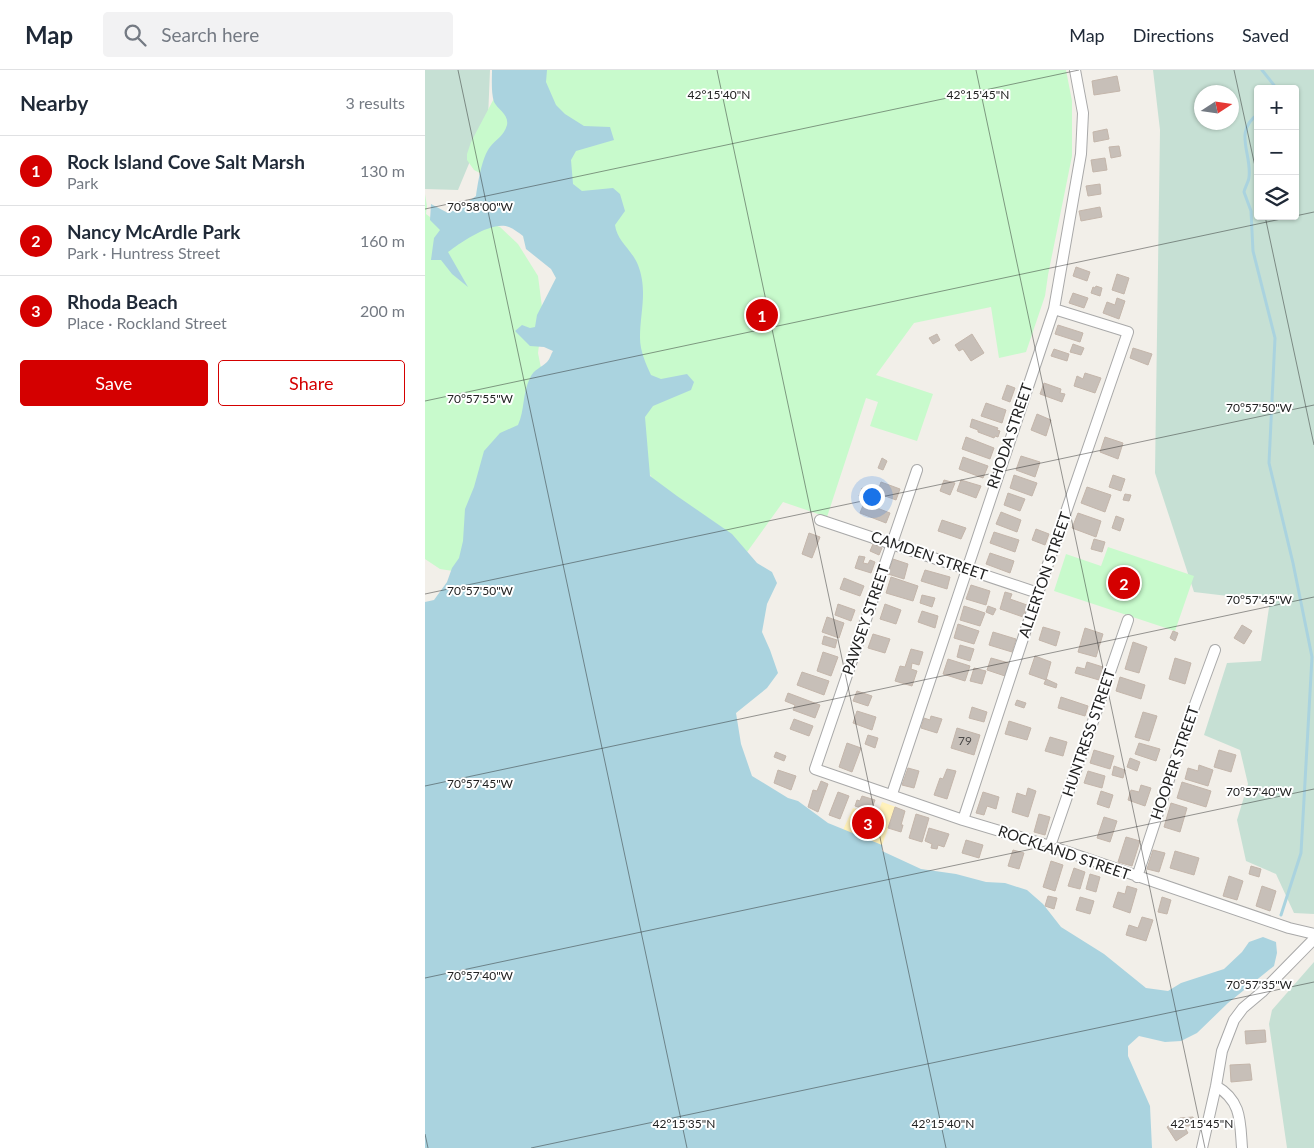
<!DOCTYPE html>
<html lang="en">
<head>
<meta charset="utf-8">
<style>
  body { margin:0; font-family:Lato,sans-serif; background:#f2f2f3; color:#1f2937 }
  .controls { position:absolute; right:15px; top:15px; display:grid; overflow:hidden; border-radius:5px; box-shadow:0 1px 4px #0004 }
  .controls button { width:45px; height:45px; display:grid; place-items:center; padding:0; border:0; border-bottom:1px solid #e0e1e3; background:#fff; color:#1f2937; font:25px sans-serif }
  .compass { position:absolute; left:769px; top:15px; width:45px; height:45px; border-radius:50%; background:#fff; box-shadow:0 1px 4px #0004; rotate:78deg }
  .you { position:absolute; left:446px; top:426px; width:18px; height:18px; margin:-12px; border:4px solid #fff; border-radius:50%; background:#1a73e8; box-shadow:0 0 0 8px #1a73e833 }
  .badge { display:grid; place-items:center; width:32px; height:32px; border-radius:50%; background:#d40000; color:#fff; font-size:16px; font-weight:700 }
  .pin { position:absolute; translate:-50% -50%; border:2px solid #fff; box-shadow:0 1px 5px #0006 }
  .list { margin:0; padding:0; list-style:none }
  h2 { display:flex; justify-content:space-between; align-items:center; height:65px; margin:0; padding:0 20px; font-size:21px }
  h2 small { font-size:16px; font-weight:400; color:#747a83 }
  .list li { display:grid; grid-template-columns:32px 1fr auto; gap:15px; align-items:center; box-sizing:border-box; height:70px; padding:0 20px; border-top:1px solid #e0e1e3 }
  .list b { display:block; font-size:19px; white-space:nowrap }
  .list p { margin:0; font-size:16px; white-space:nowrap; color:#747a83 }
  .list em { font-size:16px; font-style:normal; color:#747a83 }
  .actions { display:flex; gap:10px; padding:15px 20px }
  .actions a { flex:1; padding:11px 0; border:1px solid #d40000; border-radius:5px; text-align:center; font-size:18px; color:#d40000 }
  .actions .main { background:#d40000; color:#fff }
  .icon { flex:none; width:28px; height:28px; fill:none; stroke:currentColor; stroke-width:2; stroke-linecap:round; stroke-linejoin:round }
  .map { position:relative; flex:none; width:889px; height:1078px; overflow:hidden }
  header { display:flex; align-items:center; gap:30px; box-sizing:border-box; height:70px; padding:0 25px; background:#fff; border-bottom:1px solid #e0e1e3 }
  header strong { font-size:24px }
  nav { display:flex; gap:28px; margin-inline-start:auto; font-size:18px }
  .search { width:350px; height:45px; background:#f2f2f3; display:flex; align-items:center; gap:12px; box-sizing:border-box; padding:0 18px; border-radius:5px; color:#747a83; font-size:19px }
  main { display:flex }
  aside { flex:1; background:#fff }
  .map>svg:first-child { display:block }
</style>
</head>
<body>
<header>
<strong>Map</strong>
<div class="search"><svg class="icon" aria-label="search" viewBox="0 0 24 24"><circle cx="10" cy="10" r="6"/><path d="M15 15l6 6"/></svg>Search here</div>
<nav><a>Map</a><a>Directions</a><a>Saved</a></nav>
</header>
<main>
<aside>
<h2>Nearby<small>3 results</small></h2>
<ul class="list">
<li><span class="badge">1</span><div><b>Rock Island Cove Salt Marsh</b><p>Park</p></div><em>130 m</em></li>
<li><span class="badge">2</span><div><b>Nancy McArdle Park</b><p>Park · Huntress Street</p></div><em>160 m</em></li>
<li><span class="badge">3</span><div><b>Rhoda Beach</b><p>Place · Rockland Street</p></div><em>200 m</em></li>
</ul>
<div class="actions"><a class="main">Save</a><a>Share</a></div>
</aside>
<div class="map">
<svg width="889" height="1078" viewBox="0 0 889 1078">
  <rect width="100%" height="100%" fill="#f2efe9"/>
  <path fill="#c6e0d4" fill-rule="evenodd" d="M0,0H65L63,48L33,120L0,119Z
    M728,0H889V844L869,843L851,804L821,791L812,750L823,714L815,680L779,665L802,593L836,591L845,531L769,522L730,403L735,60ZM833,19H870V146H833ZM776,22H806V52H776Z
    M889,892V1078H862L844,954L847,940Z"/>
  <path fill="#fff1ba" d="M457,732L471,737L457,775L418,760L428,738L452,746Z"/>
  <path fill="#c8facc" d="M84,0H641L647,31V86L623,205L620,226L601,282L574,288L566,237L489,253L451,305L508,324L492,371L445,356L453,332L441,328L402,447L358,432L307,503L234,418L197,364L139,223L119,183L65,124L55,103L49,100L42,90V84L46,72Z
    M0,124L2,136L1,144L13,153H64L75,157L93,174L113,206L118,245L113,283L121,323L42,479L28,501L15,499L0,489Z
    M683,477L769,506L750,561L629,521L641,484L676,496Z"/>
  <path fill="#aad3df" d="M67,0H122L121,12L131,35L140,44L159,56L185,57L189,70L151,81L146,90L148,114L157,121L188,118L195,124L200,141L190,155C192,171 207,180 213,195C223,221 215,242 215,268C215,281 221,294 226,305L236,309L262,304L269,312L266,320L228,336L220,347L225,406L252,426L307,464L332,493L347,502L352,513L342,534L337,562L345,580L353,603L342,618L311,643L316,674L327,706L363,728L373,731L403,753L457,775V781L496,799L531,804L561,812L580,813L602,820L618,834L636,857L679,884L721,918L743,921L756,913L799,899L817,882L824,872L838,867L851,872L852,883L849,896L803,933L772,963L756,971L740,972L714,966L703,976V986L725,1036L727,1078H0V532L9,530L22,512L27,498L34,488L38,471L40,439L49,417L59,381L75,363L93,355C100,340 97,324 105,308C109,299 116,298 122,292C125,289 126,284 128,281L119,277L105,276L90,261L97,255L105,258L110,257L112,245L131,208L126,199L101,179L98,166C94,163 89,159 84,157C68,150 36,172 23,182L43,217L27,204L16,190H6L9,168L15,160L5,150L6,134L23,143L34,138L51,126C53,112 57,87 65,77C71,69 79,66 82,55C84,44 73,40 69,32C66,23 67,9 67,0Z"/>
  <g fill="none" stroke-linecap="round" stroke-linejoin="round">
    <path stroke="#aad3df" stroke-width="3" d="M837,0L852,19
      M833,44C808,62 827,83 824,107C824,111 820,117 819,122L826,141L828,181L850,268L844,393L868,493L887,587L876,783L856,845"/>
  </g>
  <path fill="#c7bfb8" stroke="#c4b6ab" d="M692,6L695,21L669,25L667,11Z
    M682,59L684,69L669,72L668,62Z
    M694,76L696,86L686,88L684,77Z
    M680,88L682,100L668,102L666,90Z
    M675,114L676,124L663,126L661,116Z
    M675,137L677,147L656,151L654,141Z
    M651,197L665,202L662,211L648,206Z
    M692,204L704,208L699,224L687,220Z
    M671,216L677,218L675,226L666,223L668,217L670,218Z
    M648,223L663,228L659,238L644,233Z
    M692,228L700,231L694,249L678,243L682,232L690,235Z
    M633,255L658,263L655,272L630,264Z
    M512,264L515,270L508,274L504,268Z
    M547,264L559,283L546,291L538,279L534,281L530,275Z
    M648,274L659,278L656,285L645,282Z
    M708,278L727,284L723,295L705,288Z
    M629,279L644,284L642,291L626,286Z
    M660,303L676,308L670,323L649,316L652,306L658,309Z
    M619,313L636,319L635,323L640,324L637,332L615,324Z
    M582,315L590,318L585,332L577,329Z
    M561,333L581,340L577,353L556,346Z
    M612,344L626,350L621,366L606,360Z
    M547,349L573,358L572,360L575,361L573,367L570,366L569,368L553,362V360L545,357Z
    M541,367L569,378L565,389L537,379Z
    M680,367L698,373L693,389L675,382Z
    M596,386L615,392L610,407L591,400Z
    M538,387L563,396L558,408L534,399Z
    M457,388L462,391L458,400L453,398Z
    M589,405L612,413L607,426L585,418Z
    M688,405L700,409L696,421L684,417Z
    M519,410L530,413L525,425L515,421Z
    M536,410L556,416L551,428L532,421Z
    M456,412L475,419L471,430L452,423Z
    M662,417L686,425L680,442L656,433Z
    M437,418L447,422L444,430L434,426Z
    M583,423L600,429L595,441L579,435Z
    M700,424L706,425L704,431L698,430Z
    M439,433L465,443L461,453L435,443Z
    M576,442L596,450L592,462L571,454Z
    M653,443L676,451L671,467L647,458Z
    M691,446L699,449L695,461L687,458Z
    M517,450L541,458L536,469L513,461Z
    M611,459L624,464L620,475L607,470Z
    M569,462L594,470L590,482L565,473Z
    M384,463L395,467L387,488L377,484Z
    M669,469L680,472L677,482L666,479Z
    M448,474L457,478L454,485L445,481Z
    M565,483L589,491L585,503L561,494Z
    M434,486L440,487L438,493L443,494L445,490L450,492L446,503L430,498Z
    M468,489L483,494L479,509L463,504Z
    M500,500L525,507L522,519L496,511Z
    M466,507L493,516L488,531L461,523Z
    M419,508L439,516L435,526L415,519Z
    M546,515L565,521L561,535L541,529Z
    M580,522L587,524L585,529L602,535L598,547L575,539Z
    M497,525L510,528L507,537L495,533Z
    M413,534L430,540L426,551L410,545Z
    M460,534L476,540L471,554L455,549Z
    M539,536L560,543L555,556L535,550Z
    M563,536L571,539L568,545L561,542Z
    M497,541L513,546L510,558L493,552Z
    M402,547L419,553L414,568L397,562Z
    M533,554L554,561L549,574L529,568Z
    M817,555L827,561L819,574L809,568Z
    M618,557L635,562L631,576L614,570Z
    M660,558L678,564L671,587L653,582Z
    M748,561L753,563L750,571L745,568Z
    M568,562L591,569L587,582L564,575Z
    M448,564L465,569L460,583L443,578Z
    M399,566L412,570L410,578L397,574Z
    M708,572L722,577L714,603L700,599Z
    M535,575L549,579L545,591L532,587Z
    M486,579L498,582L494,595L487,593L486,599L492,601L487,616L470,611L475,596L480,597Z
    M398,582L413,587L406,606L392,601Z
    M610,586L626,592L621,610L604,604Z
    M566,588L584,593L580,606L562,600Z
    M750,588L766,593L760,614L744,609Z
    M523,589L545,596L540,611L518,604Z
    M662,592L678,597L674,610L650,603L652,597L660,599Z
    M549,598L561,601L557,614L545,611Z
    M377,602L404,611L399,625L372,615Z
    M695,607L720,615L716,629L691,621Z
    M621,609L632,614L631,618L619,614Z
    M432,621L447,626L443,636L428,631Z
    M363,623L395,635L390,648L368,640L370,635L360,631Z
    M636,627L663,636L660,646L633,638Z
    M592,630L601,633L599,638L590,635Z
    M547,637L562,642L559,652L544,648Z
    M432,641L451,647L447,660L428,653Z
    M718,642L732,646L724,671L710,667Z
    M506,646L517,649L512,663L496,658L499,648L505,650Z
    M369,649L388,656L384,666L365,659Z
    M584,651L606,658L602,670L580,664Z
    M532,658L555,665L549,685L526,678Z
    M443,665L453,668L450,678L440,674Z
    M625,667L642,672L638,686L620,681Z
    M422,673L436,678L427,702L414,697Z
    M714,673L735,679L731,691L710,684Z
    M669,680L689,686L685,699L665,693Z
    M794,680L811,685L806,702L789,697Z
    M351,682L361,686L359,691L349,687Z
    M705,688L715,692L712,701L702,697Z
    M774,695L788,700L783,716L760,709L763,698L773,701Z
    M689,696L700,700L698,708L687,705Z
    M483,698L494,701L489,718L477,715Z
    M522,699L531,701L522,729L509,725L515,708L518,709Z
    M353,700L371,706L366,720L349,713Z
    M663,701L680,706L677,718L659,713Z
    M396,711L403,714L393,742L383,737L388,720L392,721Z
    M757,712L786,721L781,737L752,728Z
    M716,715L726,718L720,736L703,730L706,720L714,722Z
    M603,718L611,721L603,747L587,742L592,723L601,726Z
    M676,721L688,725L684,738L672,734Z
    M413,722L424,726L415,749L404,745Z
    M558,722L574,727L571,739L562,736L559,745L551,743Z
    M437,726L450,730L446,741L430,736L432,730L435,731Z
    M746,733L762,738L755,762L739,757Z
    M470,737L480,741L476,755H478L476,762L463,758Z
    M491,744L504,748L497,772L484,768Z
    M614,744L625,747L620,765L609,762Z
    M679,747L692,751L685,772L672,768Z
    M504,758L524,764L519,777L513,775L512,779L506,778L507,774L500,771Z
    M701,767L715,771L707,796L693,792Z
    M541,770L558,775L554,788L537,783Z
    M588,780L599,783L594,799L583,796Z
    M728,780L740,783L734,802L722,799Z
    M750,781L774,788L769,805L745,798Z
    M626,791L638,795L630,821L618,817Z
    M826,796L836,799L834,807L824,804Z
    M649,798L660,802L655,819L643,816Z
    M665,804L675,807L671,822L661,819Z
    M804,806L818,811L812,830L798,826Z
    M702,816L712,819L705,843L688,837L693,822L700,824Z
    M837,816L851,821L845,841L831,836Z
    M623,826L632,828L629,839L620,836Z
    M655,827L669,831L665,844L651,840Z
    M737,827L746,830L742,844L733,842Z
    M717,847L728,850L721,871L701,865L704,855L713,858Z
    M840,960L841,972L821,974L820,961Z
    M825,994L827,1010L806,1012L805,995Z
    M768,1047L771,1056H759L763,1063L751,1071L742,1057L755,1048Z"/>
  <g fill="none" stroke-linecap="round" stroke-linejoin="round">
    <defs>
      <path id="street" d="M492,400L390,699L538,750L625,776L864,858L889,864
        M395,450L613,523
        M467,724L629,239L656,84L658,43L650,0
        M538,750L613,523L703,262L629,239
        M625,776L703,550
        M712,807L757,670L790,580
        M791,1016C817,1031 815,1052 817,1078
        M777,1078L791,1016L797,981L809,950L818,938L837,922L889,869"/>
    </defs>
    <use href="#street" stroke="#a9a9a9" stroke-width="12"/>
    <use href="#street" stroke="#fff" stroke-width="10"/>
  </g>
  <path fill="none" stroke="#222" stroke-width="1" stroke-opacity="0.45" d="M33,0L262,1078M292,0L521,1078M551,0L780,1078M809,0L833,110M0,139L654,0M840,146L889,375M0,331L889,142M0,524L889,335M0,716L889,527M0,908L889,719M0,1064L3,1078M106,1078L889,912"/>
  <g text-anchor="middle" stroke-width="4" stroke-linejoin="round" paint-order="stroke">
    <g font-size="12" fill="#4b4948">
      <text x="540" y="675">79</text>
    </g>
    <g font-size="15" fill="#222" stroke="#fff">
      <text transform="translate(585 366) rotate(-71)" y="5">RHODA STREET</text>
      <text transform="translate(504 486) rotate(19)" y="5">CAMDEN STREET</text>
      <text transform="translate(620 505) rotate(-71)" y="5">ALLERTON STREET</text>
      <text transform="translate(441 550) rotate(-71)" y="5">PAWSEY STREET</text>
      <text transform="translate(664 663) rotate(-71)" y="5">HUNTRESS STREET</text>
      <text transform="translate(750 693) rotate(-71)" y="5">HOOPER STREET</text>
      <text transform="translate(639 783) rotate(19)" y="5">ROCKLAND STREET</text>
    </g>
  </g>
  <g font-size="12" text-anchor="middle" fill="#222" stroke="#fff" stroke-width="4" stroke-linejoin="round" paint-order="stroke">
    <text x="294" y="29">42°15'40"N</text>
    <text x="553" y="29">42°15'45"N</text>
    <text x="55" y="141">70°58'00"W</text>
    <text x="55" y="333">70°57'55"W</text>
    <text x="834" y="342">70°57'50"W</text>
    <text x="55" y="525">70°57'50"W</text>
    <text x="834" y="534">70°57'45"W</text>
    <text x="55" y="718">70°57'45"W</text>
    <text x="834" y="726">70°57'40"W</text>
    <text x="55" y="910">70°57'40"W</text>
    <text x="834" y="919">70°57'35"W</text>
    <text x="259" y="1058">42°15'35"N</text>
    <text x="518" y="1058">42°15'40"N</text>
    <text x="777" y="1058">42°15'45"N</text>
  </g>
</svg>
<div class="controls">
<button>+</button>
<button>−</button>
<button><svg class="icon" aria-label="layers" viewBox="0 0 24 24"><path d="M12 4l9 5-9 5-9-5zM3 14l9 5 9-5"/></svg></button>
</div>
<svg class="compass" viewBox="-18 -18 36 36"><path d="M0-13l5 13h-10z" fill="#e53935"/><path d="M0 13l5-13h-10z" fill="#747a83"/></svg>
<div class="you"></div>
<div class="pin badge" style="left:337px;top:245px">1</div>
<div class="pin badge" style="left:699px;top:513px">2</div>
<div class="pin badge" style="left:443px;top:753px">3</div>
</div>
</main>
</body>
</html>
